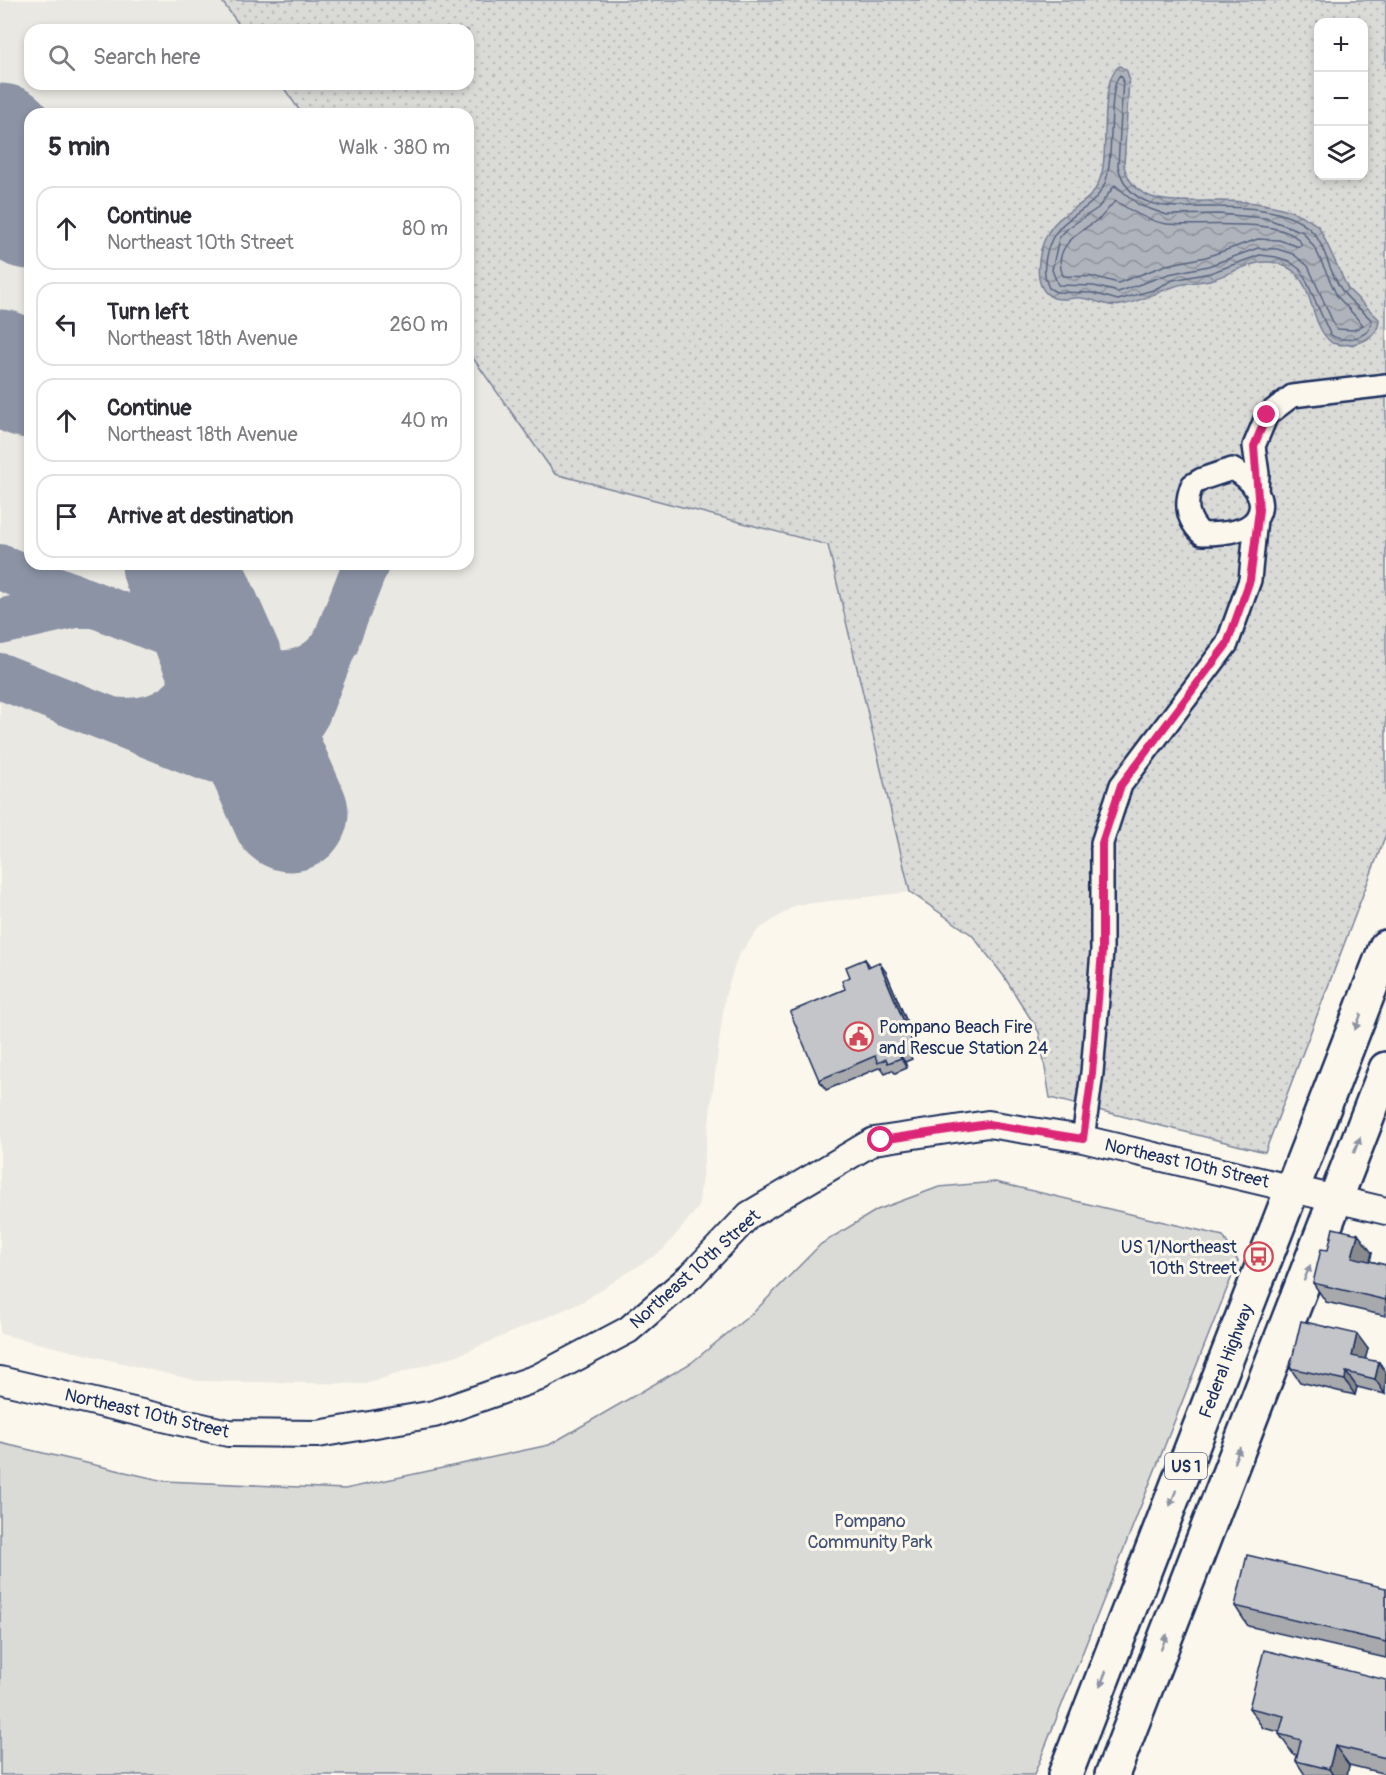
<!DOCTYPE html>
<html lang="en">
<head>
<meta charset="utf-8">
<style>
  body { margin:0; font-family:Pangolin,sans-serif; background:#f2f2f3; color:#2b2b33 }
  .controls { position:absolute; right:18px; top:18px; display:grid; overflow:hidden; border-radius:12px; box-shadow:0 3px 9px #0003 }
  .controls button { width:54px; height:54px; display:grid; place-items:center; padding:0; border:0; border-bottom:2px solid #e1e1e2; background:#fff; color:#2b2b33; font:30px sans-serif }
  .stop { position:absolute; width:18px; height:18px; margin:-14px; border:4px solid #db2777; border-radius:50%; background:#fff }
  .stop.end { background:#db2777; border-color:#fff; box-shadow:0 2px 6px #0008 }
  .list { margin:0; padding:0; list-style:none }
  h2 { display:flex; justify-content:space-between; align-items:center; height:78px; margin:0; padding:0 24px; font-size:26px }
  h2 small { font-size:20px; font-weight:400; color:#7c7c81 }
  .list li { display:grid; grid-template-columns:39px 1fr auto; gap:18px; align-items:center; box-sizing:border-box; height:84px; margin:0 12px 12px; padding:0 12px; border:2px solid #e1e1e2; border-radius:18px }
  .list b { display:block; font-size:22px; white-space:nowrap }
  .list p { margin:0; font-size:20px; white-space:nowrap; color:#7c7c81 }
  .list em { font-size:20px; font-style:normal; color:#7c7c81 }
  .icon { flex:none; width:33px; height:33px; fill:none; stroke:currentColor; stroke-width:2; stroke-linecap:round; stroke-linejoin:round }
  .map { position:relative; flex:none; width:1386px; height:1775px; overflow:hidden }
  .search { position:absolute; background:#fff; box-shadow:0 3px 9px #0003; left:24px; top:24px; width:450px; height:66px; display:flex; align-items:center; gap:15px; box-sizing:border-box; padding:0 21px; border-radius:18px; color:#7c7c81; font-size:22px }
  .panel { position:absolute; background:#fff; box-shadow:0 3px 9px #0003; left:24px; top:108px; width:450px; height:462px; border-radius:18px }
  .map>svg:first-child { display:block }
</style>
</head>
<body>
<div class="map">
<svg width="1386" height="1775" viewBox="0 0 1386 1775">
  <defs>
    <pattern id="grass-dots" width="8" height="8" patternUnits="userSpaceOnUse" patternTransform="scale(1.5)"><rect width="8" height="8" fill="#dadad7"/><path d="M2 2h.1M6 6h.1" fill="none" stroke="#babbbb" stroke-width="1.8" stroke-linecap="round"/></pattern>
    <pattern id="water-waves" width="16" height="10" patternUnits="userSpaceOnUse" patternTransform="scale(1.5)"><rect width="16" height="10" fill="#afb3bb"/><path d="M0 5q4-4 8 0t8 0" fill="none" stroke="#8e929b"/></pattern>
  </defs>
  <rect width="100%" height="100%" fill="#fbf7ec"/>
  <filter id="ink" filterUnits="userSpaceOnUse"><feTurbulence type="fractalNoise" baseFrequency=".0167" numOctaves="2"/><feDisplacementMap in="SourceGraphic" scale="12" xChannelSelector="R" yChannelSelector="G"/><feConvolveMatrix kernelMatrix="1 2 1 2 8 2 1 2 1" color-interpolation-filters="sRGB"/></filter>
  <g filter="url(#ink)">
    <path fill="#eae8e2" d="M0,0H221L243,30H30V84H281L302,114H30V564H468V351L555,474L828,545L910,892L796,905L758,930L738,956L725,996L698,1208L663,1250L582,1302L461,1354L365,1384L198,1381L0,1334Z"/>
    <path fill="url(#grass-dots)" stroke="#7a849a" stroke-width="1.5" fill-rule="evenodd" d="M221,0H1386V834L1265,1152L1050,1098L1039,1032L1003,975L972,935L910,892L828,545L555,474L468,351V114H302L281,84H468V30H243ZM1318,22H1364V176H1318Z"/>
    <path fill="#dadad7" stroke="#7a849a" stroke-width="1.5" d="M995,1182L1223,1236L1238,1261L1034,1775H0V1443L164,1481L345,1489L549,1445L691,1363L755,1311L821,1244L877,1210L939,1187Z"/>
    <path fill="url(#water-waves)" stroke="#747e96" stroke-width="1.5" d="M1120,66L1127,71L1129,78L1124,166C1135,207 1176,201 1209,201C1228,201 1250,201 1268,205C1286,208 1304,215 1319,227L1348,289L1379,319C1379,342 1350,348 1332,343C1308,324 1315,281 1287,267C1261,253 1237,272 1213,279C1200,283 1185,282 1173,287C1155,293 1140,302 1121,305C1108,308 1095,299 1081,298C1072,297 1064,301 1054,298C1035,291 1037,266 1041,250C1053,205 1088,214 1100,179C1110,155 1098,77 1120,66Z"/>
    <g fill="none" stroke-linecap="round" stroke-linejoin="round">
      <path stroke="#566483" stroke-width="1.5" d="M1120,75L1123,79L1118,166C1130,216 1179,206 1217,207C1238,207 1261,208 1281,214C1332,230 1318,257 1343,292C1351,303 1364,311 1372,321L1368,331C1358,339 1341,343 1330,334L1302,271L1289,261L1276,257L1260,255L1210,273L1173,280L1153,290L1118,300L1093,293L1056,292L1049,288C1043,275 1044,265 1047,252C1058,211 1091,217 1105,183C1115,159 1107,86 1120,75Z
        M1115,185L1139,205L1167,215L1219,214L1265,218L1303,232L1316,250L1337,296L1363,325L1354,330L1336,329L1308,266L1293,254L1277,249L1258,248L1208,266L1169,274L1118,292L1094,286L1058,285L1052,270L1059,238L1068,228L1098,208Z
        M1116,201C1132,212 1148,221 1167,224C1193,228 1290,215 1302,245L1299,247L1279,240L1258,239L1206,257L1166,265L1118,283L1096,277L1063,276C1051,245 1081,232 1100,218C1106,213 1110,205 1116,201Z"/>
      <path stroke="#8b93a5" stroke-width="46" d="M0,162L11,167
        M0,567L264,672C295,677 317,669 336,643
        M0,622L75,605H93
        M0,676L207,758C254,768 282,757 307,714L366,564
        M112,720C168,727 191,697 217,652"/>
      <path stroke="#8b93a5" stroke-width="117" d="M0,142L30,211
        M0,368L30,380
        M180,564L290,813"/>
      <defs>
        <path id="minor" d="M1232,469C1249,477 1270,499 1256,519C1246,533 1217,534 1202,534C1187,520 1184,505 1192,485L1202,479Z
          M1257,492L1258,474L1254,446L1267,415L1292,396L1386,385
          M1083,1139L1092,1073L1102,951V843L1121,785L1227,644L1250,580L1256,519"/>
        <path id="tertiary" d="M0,1380L228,1433L318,1434L434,1414L537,1378L628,1330L692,1275L749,1215L874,1141L988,1124L1083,1139L1386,1211"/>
        <path id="primary" d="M1065,1775L1386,947
          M1112,1775L1386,1069"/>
      </defs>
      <use href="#minor" stroke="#1b2f5e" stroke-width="26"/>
      <use href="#tertiary" stroke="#1b2f5e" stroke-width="30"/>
      <use href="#primary" stroke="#1b2f5e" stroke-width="38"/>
      <use href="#minor" stroke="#fbf7ec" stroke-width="21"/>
      <use href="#tertiary" stroke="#fbf7ec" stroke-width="26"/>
      <use href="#primary" stroke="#fbf7ec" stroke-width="33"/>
    </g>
    <path fill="#a8a9ad" stroke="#1b2f5e" stroke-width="1.5" d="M865,959L870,966L886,972L919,1051L910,1055L912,1059L905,1062L907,1068L895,1073L892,1070L885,1073L881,1067L826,1090L819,1080L850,977Z
      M1328,1250L1372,1253L1370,1261L1386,1265V1316L1326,1302L1313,1283Z
      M1368,1349L1365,1359L1385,1394L1357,1387L1355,1395L1300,1382L1290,1368Z
      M1386,1588V1658L1248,1626L1235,1606Z
      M1386,1680V1774L1349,1765L1347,1775H1305L1296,1761L1297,1755L1293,1754L1279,1734L1280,1732L1263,1728L1249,1708Z"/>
    <path fill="#888a8d" stroke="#1b2f5e" stroke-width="1.5" d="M879,962L886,972L919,1051L912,1041Z
      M898,1052L905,1062L907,1068L901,1058Z
      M1358,1234L1372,1253L1366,1277L1352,1257Z
      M1357,1334L1368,1349L1362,1370L1352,1356Z
      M1379,1362L1386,1372L1385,1394L1375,1379Z
      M1346,1372L1357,1387L1355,1395L1345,1380Z
      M1335,1746L1349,1765L1347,1775H1333L1329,1769Z"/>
    <path fill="#c3c5c9" stroke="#1b2f5e" stroke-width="1.5" d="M865,959L868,967L879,962L912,1041L903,1045L905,1049L898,1052L901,1058L888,1063L886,1059L878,1063L875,1056L819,1080L790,1012L845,989L842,981L850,977L846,967Z
      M1333,1228L1358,1234L1352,1257L1386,1265V1300L1313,1283L1321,1249L1328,1250Z
      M1301,1321L1357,1334L1352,1356L1379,1362L1375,1379L1346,1372L1345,1380L1290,1368Z
      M1247,1555L1386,1588V1642L1235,1606Z
      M1264,1650L1386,1680V1758L1335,1746L1329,1769L1296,1761L1301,1740L1279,1734L1284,1716L1249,1708Z"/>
    <defs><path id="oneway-solid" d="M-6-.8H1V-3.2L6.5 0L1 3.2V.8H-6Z" transform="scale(1.5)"/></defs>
    <g fill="#8b93a5">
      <use href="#oneway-solid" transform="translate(1358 1022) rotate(111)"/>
      <use href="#oneway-solid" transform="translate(1357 1145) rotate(-69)"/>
      <use href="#oneway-solid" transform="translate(1307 1273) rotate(-69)"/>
      <use href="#oneway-solid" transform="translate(1237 1455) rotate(-69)"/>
      <use href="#oneway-solid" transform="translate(1173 1498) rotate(111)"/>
      <use href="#oneway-solid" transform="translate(1164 1642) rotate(-69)"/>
      <use href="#oneway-solid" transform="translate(1103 1679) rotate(111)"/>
    </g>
  </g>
  <g fill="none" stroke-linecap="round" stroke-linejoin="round" filter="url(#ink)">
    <path stroke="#db2777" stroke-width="8" d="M881,1140L988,1124L1083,1139L1092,1073L1102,951V843L1121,785L1227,644L1250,580L1259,510L1254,446L1267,415"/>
  </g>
  <defs>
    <symbol id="civic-ring" viewBox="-11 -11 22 22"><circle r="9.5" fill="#fbf7ec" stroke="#d1495b" stroke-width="1.5"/><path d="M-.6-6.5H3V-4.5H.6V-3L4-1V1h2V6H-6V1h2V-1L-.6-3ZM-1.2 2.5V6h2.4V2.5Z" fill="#d1495b"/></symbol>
    <symbol id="bus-ring" viewBox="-11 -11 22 22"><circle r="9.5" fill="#fbf7ec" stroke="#d1495b" stroke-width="1.5"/><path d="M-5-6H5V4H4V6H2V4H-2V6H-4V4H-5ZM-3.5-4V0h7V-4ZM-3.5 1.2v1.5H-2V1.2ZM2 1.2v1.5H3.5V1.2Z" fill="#d1495b"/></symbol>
  </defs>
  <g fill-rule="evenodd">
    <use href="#civic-ring" x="842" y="1020" width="33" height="33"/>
    <use href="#bus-ring" x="1242" y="1240" width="33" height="33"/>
  </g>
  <g text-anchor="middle" stroke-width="6" stroke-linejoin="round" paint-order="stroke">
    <rect fill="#fbf7ec" stroke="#5e6b89" stroke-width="1.5" x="1165" y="1453" width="42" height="26" rx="4.5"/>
    <g font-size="16" font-weight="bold" fill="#1b2f5e">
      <text x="1186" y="1472">US 1</text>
    </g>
    <g font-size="18" fill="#1b2f5e" stroke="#fbf7ec" text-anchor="start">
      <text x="879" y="1033">Pompano Beach Fire<tspan x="879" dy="21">and Rescue Station 24</tspan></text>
      <text x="1237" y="1253" text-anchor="end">US 1/Northeast<tspan x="1237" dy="21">10th Street</tspan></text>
    </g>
    <g font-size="18" fill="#1b2f5e" stroke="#fbf7ec">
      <text transform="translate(1187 1163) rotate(13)" y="6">Northeast 10th Street</text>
      <text transform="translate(695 1269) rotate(-42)" y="6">Northeast 10th Street</text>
      <text transform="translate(1226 1361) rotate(-69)" y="6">Federal Highway</text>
      <text transform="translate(147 1413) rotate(13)" y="6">Northeast 10th Street</text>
    </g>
    <g font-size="18" fill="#415176" stroke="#fbf7ec">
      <text x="870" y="1527">Pompano<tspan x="870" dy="21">Community Park</tspan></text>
    </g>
  </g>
</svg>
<div class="controls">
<button>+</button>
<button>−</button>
<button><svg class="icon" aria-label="layers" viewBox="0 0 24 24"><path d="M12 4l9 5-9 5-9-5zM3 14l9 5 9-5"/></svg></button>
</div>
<div class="stop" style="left:881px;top:1140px"></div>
<div class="stop end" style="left:1267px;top:415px"></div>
<div class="search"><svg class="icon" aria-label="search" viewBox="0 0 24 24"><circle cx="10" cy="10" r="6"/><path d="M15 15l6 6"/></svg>Search here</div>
<section class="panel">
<h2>5 min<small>Walk · 380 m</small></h2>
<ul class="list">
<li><svg class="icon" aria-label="ahead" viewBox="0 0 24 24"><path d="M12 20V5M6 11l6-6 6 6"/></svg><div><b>Continue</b><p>Northeast 10th Street</p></div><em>80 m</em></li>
<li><svg class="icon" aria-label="left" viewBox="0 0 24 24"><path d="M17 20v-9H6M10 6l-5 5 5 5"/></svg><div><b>Turn left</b><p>Northeast 18th Avenue</p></div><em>260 m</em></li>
<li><svg class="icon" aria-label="ahead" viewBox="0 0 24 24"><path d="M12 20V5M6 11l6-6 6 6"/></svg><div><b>Continue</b><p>Northeast 18th Avenue</p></div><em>40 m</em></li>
<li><svg class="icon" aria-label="arrive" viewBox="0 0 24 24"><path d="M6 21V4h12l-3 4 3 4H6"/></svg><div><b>Arrive at destination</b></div></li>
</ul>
</section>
</div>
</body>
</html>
